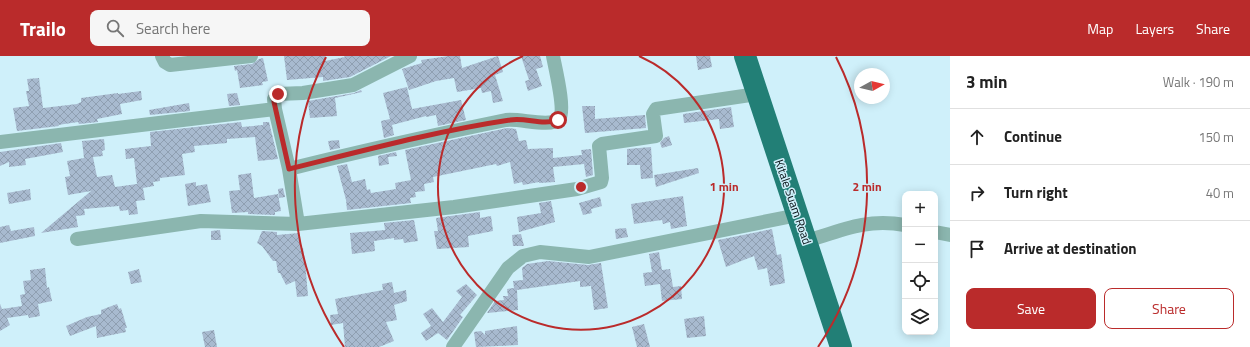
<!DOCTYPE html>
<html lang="en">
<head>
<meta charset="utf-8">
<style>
  body { margin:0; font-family:"Titillium Web",sans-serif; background:#f6f6f6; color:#222 }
  .controls { position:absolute; right:12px; bottom:12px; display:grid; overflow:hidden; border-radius:8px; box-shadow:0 2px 10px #0003 }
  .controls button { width:36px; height:36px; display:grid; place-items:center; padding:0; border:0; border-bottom:1px solid #e0e0e0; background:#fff; color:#222; font:20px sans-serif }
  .compass { position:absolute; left:854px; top:12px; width:36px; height:36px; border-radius:50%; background:#fff; box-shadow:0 2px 10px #0003; rotate:82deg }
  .stop { position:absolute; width:12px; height:12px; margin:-9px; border:3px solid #ba2b2b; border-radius:50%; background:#fff }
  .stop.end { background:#ba2b2b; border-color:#fff; box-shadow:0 1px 4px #0008 }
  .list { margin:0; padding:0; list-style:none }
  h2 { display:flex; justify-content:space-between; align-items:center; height:52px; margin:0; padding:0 16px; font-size:17px }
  h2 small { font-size:13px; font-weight:400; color:#767676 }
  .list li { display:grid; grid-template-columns:26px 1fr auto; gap:12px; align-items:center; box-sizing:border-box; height:56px; padding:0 16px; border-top:1px solid #e0e0e0 }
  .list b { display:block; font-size:15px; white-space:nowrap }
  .list em { font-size:13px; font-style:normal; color:#767676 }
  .actions { display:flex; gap:8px; padding:12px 16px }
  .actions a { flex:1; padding:9px 0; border:1px solid #ba2b2b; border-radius:8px; text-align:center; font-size:14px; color:#ba2b2b }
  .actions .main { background:#ba2b2b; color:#fff }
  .icon { flex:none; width:22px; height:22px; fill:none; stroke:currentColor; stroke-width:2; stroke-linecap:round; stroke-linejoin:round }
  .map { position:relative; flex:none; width:950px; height:291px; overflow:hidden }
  header { display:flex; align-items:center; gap:24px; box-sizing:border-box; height:56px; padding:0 20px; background:#ba2b2b; color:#fff }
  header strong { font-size:19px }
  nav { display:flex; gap:22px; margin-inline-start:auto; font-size:14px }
  .search { width:280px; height:36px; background:#f6f6f6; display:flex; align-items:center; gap:10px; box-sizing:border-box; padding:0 14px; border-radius:8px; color:#767676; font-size:15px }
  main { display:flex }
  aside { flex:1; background:#fff }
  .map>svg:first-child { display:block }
</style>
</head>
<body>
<header>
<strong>Trailo</strong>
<div class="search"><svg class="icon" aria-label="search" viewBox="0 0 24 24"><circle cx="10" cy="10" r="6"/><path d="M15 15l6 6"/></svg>Search here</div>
<nav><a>Map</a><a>Layers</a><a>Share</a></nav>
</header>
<main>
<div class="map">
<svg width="950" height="291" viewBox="0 0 950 291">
  <defs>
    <pattern id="building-cross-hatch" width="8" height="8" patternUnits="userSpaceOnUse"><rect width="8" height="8" fill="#a8bacf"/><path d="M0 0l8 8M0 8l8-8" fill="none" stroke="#8f9fb1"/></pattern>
  </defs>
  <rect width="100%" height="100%" fill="#cff0fa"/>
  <path fill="url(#building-cross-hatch)" d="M284,0H325V5L345,1L344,0H391L350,21L323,25V21L287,24Z
    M449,0H460L462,12L498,0L503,16L495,19L503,45L493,47L491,35L482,37L481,32L457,36L454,22L436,25L409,34L402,13L422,7L421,4Z
    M521,0H540L543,11L536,13L542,30L528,35L525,25L529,24Z
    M696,0H710L712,11L698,14Z
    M263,2L268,25L262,26L263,29L240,32L237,14L235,15L234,10L252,8L259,3Z
    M39,22L43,52L77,48L81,46V42L118,37V38L141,35L142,44L120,48L122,58L97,63L98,66L79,68L78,66L58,69L59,70L17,75L13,52L29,50L26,35H29L27,23Z
    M407,31L412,53L461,44L466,64L438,70L436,59L426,61V60L392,69L394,79L384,82L381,65L390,63L383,37Z
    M361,34L362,36L335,42L337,60L310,62L308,45L354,37Z
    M237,37L240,49L229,50L227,38Z
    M189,47L190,55L150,59L149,54Z
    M582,50H595V63L645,59L646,72L585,77Z
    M731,51L734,71L720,73L719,63L684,67L683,58Z
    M241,66L242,71L263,69V66H269L278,103L258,105L255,81L227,83V87L194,90L195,96L182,98L185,119L160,122V125L153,126L154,130L143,132L145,144L136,145L138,158L129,159L128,154L120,155L119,150L84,153L85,159L76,160L78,171L41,177L91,135L68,139L65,121L70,120L67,105L84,102L82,85L104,83L105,94L102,95L103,100L93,101L97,121L112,119L115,131L137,128L134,102L126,103L125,93L151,90L150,76Z
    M507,72L516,73L519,85L526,84L528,93L553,92V102L582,99L581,94L591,93L593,119L586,121L584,108L553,111L555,126L539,127V126L523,129L522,126L514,128L510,106L497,110L496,108L433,121L434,126L424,128L425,135L415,136L416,141L410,142L411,147L347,154L346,144L337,110L347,108L352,126L365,123L367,134L370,133L371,137L396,133L395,127L411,124L405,94Z
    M669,80L672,89L662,92L660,87L664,82Z
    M339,84L340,92L330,94L328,85Z
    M61,87L63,96L25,103L26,109L9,111V106L0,110V96Z
    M651,91L653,122L641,123L640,109H627V93Z
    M396,96L397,100L388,101L389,108L379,110L378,100Z
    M698,112L699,117L656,131L654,119Z
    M251,117L254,142L278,138L281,155L275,156V159L248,158V156L232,157L229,135L240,134L238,119Z
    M196,126V130L207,128L211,146L188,150L185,128Z
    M283,132L285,141L279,142L278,133Z
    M30,133L31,144L9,148L7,137Z
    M683,140L687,170L671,173L670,166L663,168L662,164L634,168L631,148Z
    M600,141L602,150L591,153L592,157L583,159L579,147Z
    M551,145L555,166L519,176L517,161L541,157L539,147Z
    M480,156V162L491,160L493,175L468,180L469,191L437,193L434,175H438L436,162Z
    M414,164L418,185L404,187L403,183L394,184V182L374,185L375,195L352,198L350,177L385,174L384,167Z
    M9,169L11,175L34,171L35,180L0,187V171Z
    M626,172L628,181L616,183L615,173Z
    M772,173L777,199L781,198L785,227L770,230L767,212L758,214L754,200L726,211L718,184Z
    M220,174L221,184H211V175Z
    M262,175L277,176V179L299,177L301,192H303L305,205L308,240L297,241L295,225L286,229L280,217H278L276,205H273L262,190L257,187Z
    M521,178L524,190H513L512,179Z
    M659,196L662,214L670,213L673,231L681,230L682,243L662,245L660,228L645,230L643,217L652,216L649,198Z
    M548,205L588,209L601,207L608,252L594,254L591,230L580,231V225L517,234L518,254L487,257L495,245L504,244L503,240H508L507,233L514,232L513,225L523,224L522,212L527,208Z
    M45,212L47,232L49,231L52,245L38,248L40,260L29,262L28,259L7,262L10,269L0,275V248L2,253L22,250L20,239L25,238L23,225L31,224L30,214Z
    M139,213L142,226L131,228L128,216Z
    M392,226L394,237L406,234L407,245L394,249L397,264L386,266L394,285L379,291H345L343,267L331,269L330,259L338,258L335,243L383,234L382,228Z
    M466,228L477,239L460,259L463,261L447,284L438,277L426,285L421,277L431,270L423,258L432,252L443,266L462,241L456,235Z
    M117,248L119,253L121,252L127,272H125L126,276L97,282L96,270L70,280L66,270L87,261L101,258V254Z
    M704,260L706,280L687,282L684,263Z
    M644,268L650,291H637L632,271Z
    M517,270L518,289L476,291L474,276L481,275L485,279V275Z
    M214,274L217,291H205L202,276Z"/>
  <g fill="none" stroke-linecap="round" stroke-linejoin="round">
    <path stroke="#8bb6af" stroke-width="14" d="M162,0L165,6L170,9L251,0
      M275,53L289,113L298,168
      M0,86L275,53L274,43L278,38L303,37L353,29L410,0
      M289,113C361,95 433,79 506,64C520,62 550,72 559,63C566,55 555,11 553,0
      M935,176L950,179
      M77,183L201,165L298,168L454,151L577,133L601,126L602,122L599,90L602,88L656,80L653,58L656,53L757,38
      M807,185C842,174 867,162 905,169
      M453,291L508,212L523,200L540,196L589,201L798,159"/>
    <path stroke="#227f76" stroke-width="22" d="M745,0L841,291"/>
  </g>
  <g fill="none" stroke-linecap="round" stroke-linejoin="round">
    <path stroke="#ba2b2b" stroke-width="5" d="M278,38L274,43V46L289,113C362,95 436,75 510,64C526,61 542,70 558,64"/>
  </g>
  <g fill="none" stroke="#ba2b2b" stroke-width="2">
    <path d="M639 0A143 143 0 1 1 523 0"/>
    <path d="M344 291A286 286 0 0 1 326 1M836 1A286 286 0 0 1 818 291"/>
  </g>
  <g text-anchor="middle" stroke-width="3" stroke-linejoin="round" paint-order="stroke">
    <g font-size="12" fill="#061115" stroke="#cff0fa">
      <text transform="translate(793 146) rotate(71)" y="4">Kitale Suam Road</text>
    </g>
  </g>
  <circle cx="581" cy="131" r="6" fill="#ba2b2b" stroke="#cff0fa" stroke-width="2"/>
  <g font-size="12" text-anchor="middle" font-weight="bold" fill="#ba2b2b" stroke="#cff0fa" stroke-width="3" stroke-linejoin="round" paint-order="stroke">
    <text x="724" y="135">1 min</text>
    <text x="867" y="135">2 min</text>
  </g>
</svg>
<div class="controls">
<button>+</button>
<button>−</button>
<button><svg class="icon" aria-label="locate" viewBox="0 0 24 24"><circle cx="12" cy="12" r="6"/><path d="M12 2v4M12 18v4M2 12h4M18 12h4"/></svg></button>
<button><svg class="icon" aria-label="layers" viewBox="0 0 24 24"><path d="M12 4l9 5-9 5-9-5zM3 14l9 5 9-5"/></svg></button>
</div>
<svg class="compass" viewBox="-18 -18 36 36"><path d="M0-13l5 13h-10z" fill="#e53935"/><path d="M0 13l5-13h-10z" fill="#767676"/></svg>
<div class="stop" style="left:558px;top:64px"></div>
<div class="stop end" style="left:278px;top:38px"></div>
</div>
<aside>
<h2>3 min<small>Walk · 190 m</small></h2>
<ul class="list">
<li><svg class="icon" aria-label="ahead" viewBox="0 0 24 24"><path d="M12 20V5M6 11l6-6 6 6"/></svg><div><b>Continue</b></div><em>150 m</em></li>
<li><svg class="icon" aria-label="right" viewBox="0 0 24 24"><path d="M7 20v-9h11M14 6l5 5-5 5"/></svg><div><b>Turn right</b></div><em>40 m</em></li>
<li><svg class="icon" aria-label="arrive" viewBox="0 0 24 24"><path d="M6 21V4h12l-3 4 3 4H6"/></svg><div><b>Arrive at destination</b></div></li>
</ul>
<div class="actions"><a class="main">Save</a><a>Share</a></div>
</aside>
</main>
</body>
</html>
